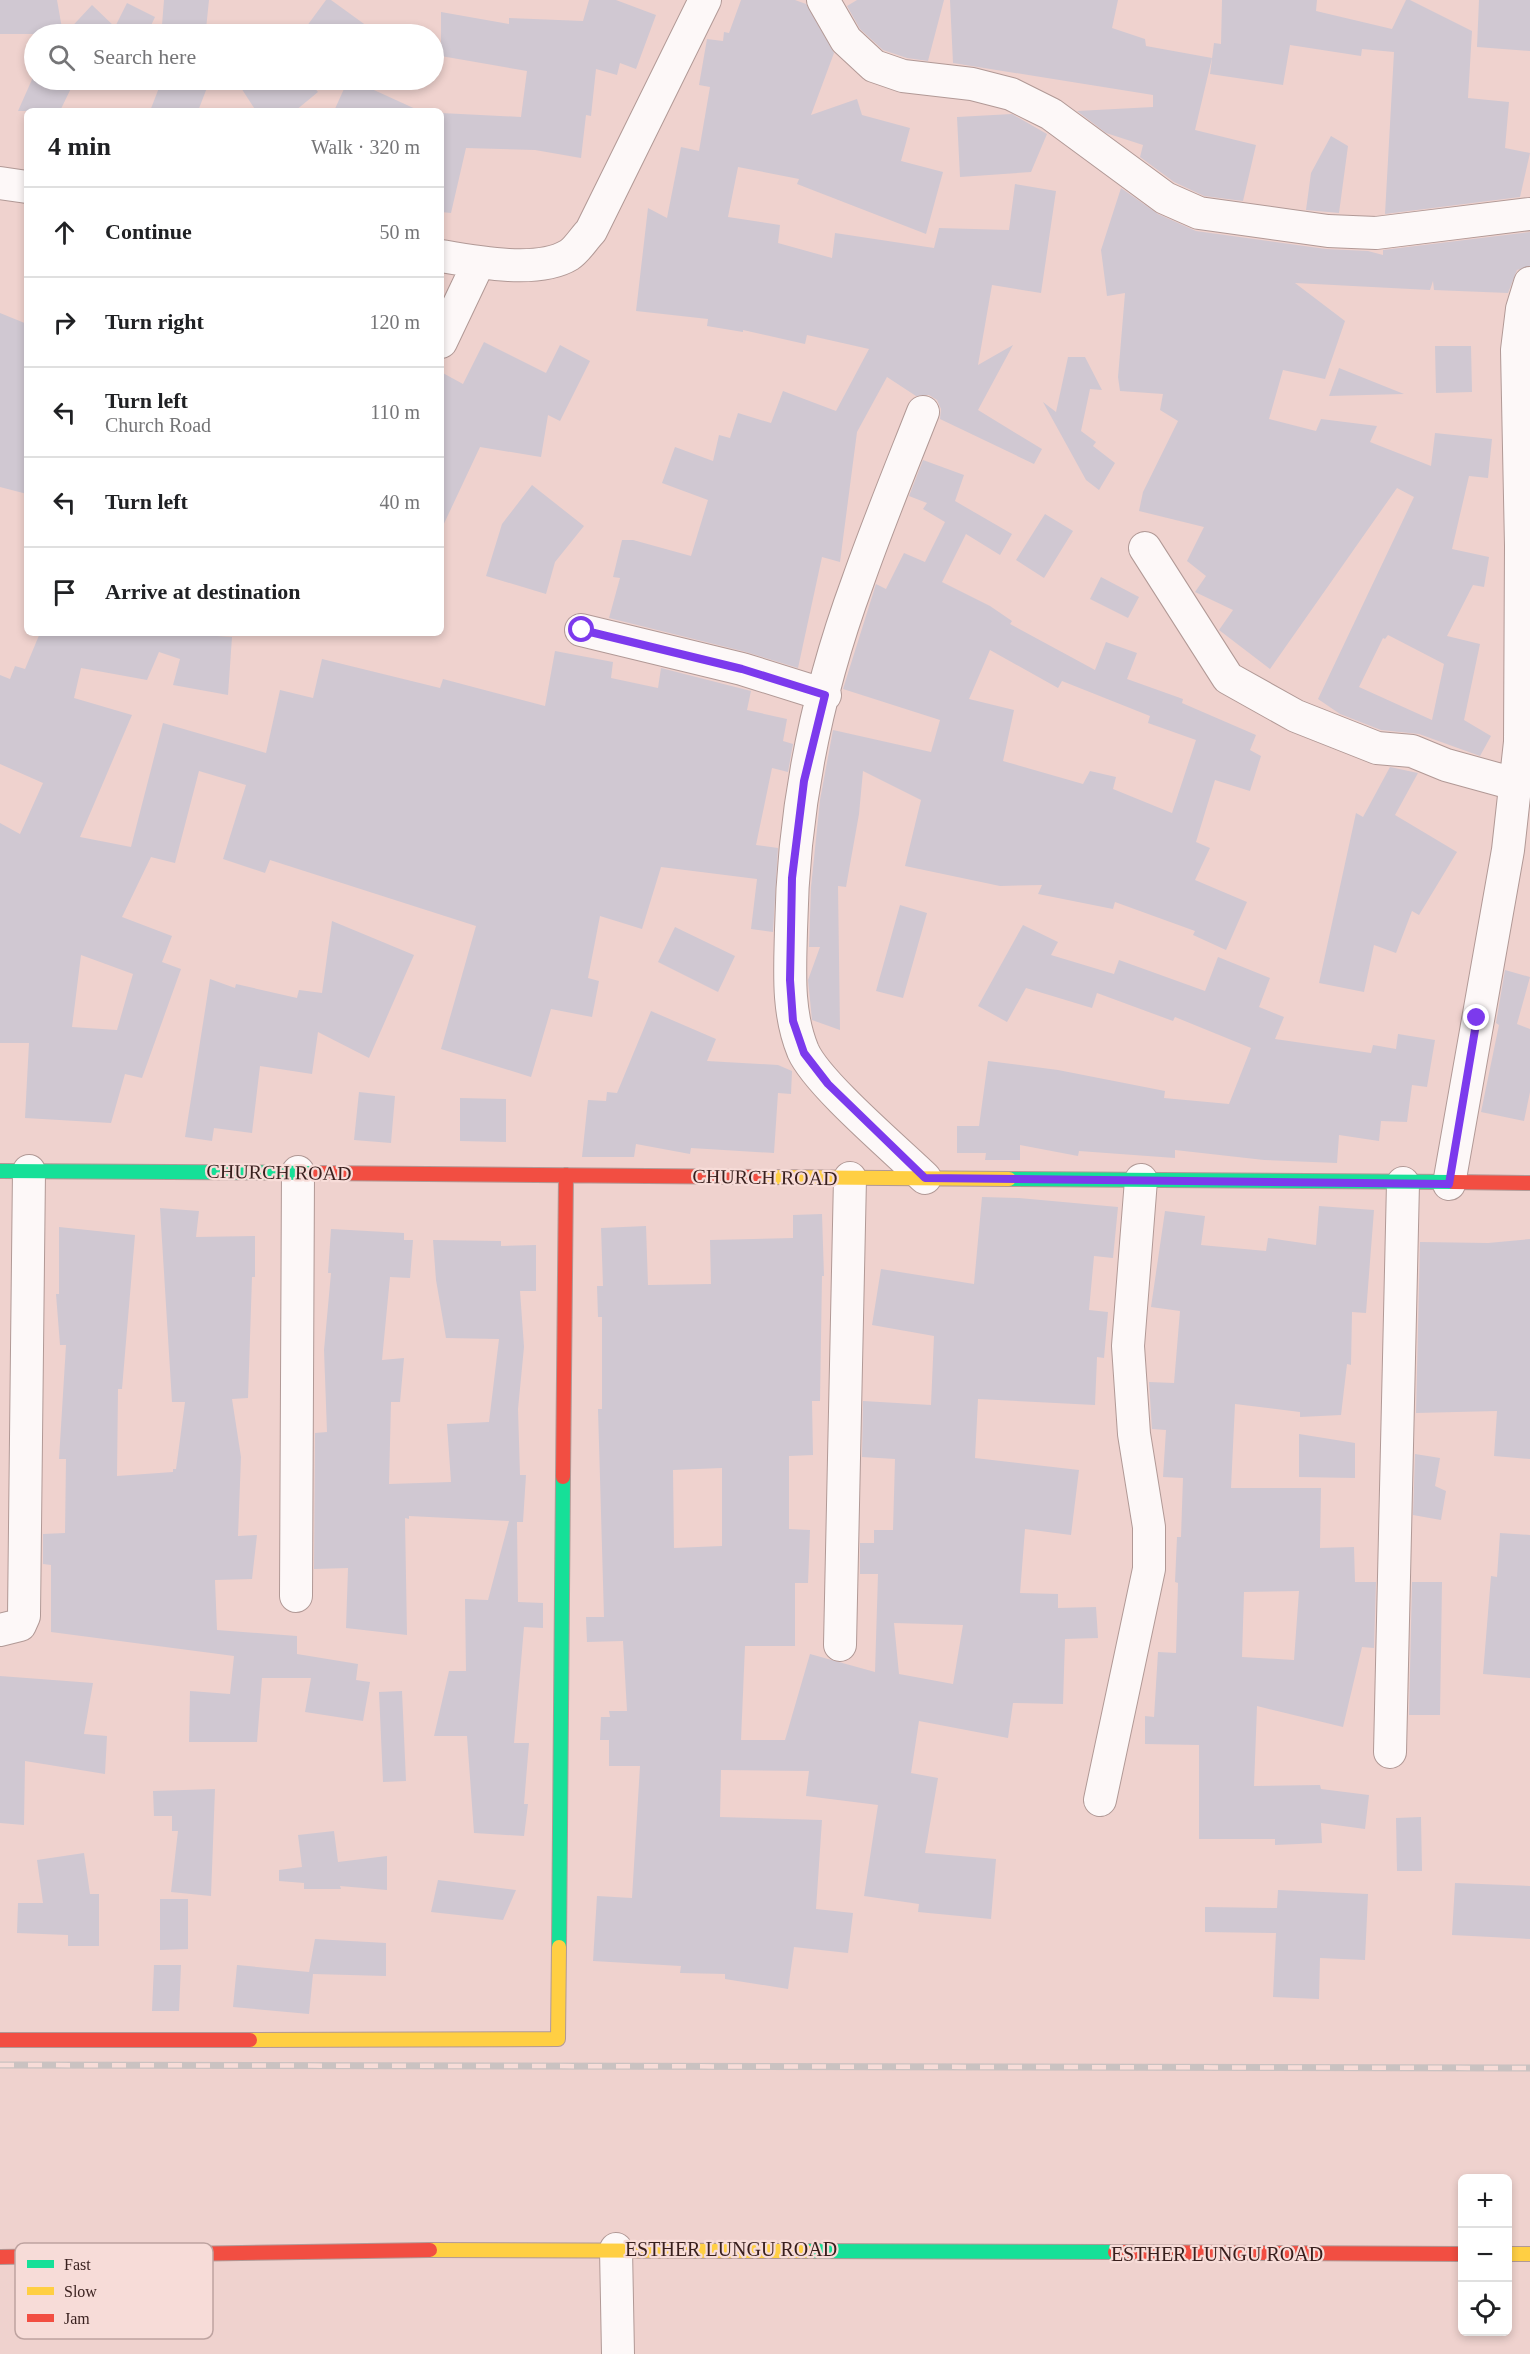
<!DOCTYPE html>
<html lang="en">
<head>
<meta charset="utf-8">
<style>
  body { margin:0; font-family:Georgia,serif; background:#f6f6f6; color:#202124 }
  .controls { position:absolute; right:18px; bottom:18px; display:grid; overflow:hidden; border-radius:9px; box-shadow:0 3px 9px #0003 }
  .controls button { width:54px; height:54px; display:grid; place-items:center; padding:0; border:0; border-bottom:2px solid #e0e0e0; background:#fff; color:#202124; font:30px sans-serif }
  .stop { position:absolute; width:18px; height:18px; margin:-14px; border:4px solid #7c3aed; border-radius:50%; background:#fff }
  .stop.end { background:#7c3aed; border-color:#fff; box-shadow:0 2px 6px #0008 }
  .list { margin:0; padding:0; list-style:none }
  h2 { display:flex; justify-content:space-between; align-items:center; height:78px; margin:0; padding:0 24px; font-size:26px }
  h2 small { font-size:20px; font-weight:400; color:#757577 }
  .list li { display:grid; grid-template-columns:39px 1fr auto; gap:18px; align-items:center; box-sizing:border-box; height:90px; padding:0 24px; border-top:2px solid #e0e0e0 }
  .list b { display:block; font-size:22px; white-space:nowrap }
  .list p { margin:0; font-size:20px; white-space:nowrap; color:#757577 }
  .list em { font-size:20px; font-style:normal; color:#757577 }
  .icon { flex:none; width:33px; height:33px; fill:none; stroke:currentColor; stroke-width:2; stroke-linecap:round; stroke-linejoin:round }
  .map { position:relative; flex:none; width:1530px; height:2354px; overflow:hidden }
  .search { position:absolute; background:#fff; box-shadow:0 3px 9px #0003; left:24px; top:24px; width:420px; height:66px; display:flex; align-items:center; gap:15px; box-sizing:border-box; padding:0 21px; border-radius:33px; color:#757577; font-size:22px }
  .panel { position:absolute; background:#fff; box-shadow:0 3px 9px #0003; left:24px; top:108px; width:420px; height:528px; border-radius:9px }
  .map>svg:first-child { display:block }
</style>
</head>
<body>
<div class="map">
<svg width="1530" height="2354" viewBox="0 0 1530 2354">
  <rect width="100%" height="100%" fill="#efd2ce"/>
  <path fill="#d0c8d2" fill-rule="evenodd" d="M0,0H57L63,34H0Z
    M164,0H209L206,29L162,25Z
    M326,0H331L378,34H301Z
    M589,0H616L656,15L636,69L620,63L617,75L596,69L591,116L586,115L581,158L535,150L466,148L451,213L441,212V113L521,117L527,71L441,56V12L509,24V18L583,21Z
    M741,0H795L806,4L834,53L811,115L857,99L862,115L910,128L901,161L943,172L926,234L797,184L799,179L738,167L728,217L780,225L778,243L832,258L835,233L934,248L939,228L1009,230L1015,184L1056,191L1041,293L992,285L978,365L1013,345L978,410L1042,449L1034,464L940,419L941,409L937,400L929,395L916,396L887,377L857,432L840,562L822,557L798,668L746,652L609,618L620,578L613,577L622,540H633L691,556L708,500L662,483L675,447L713,461L719,435L730,438L738,413L771,423L783,391L836,411L869,349L807,335L805,344L743,330V332L707,326L708,319L636,311L648,208L667,218L681,147L699,151L710,87L699,85L707,39L723,41L724,32L729,33Z
    M857,0H944L928,61L907,58L883,50L860,29L847,6Z
    M950,0H1118L1112,28L1145,39L1146,46L1212,58L1195,130L1256,145L1243,201L1204,196L1174,182L1140,157L1143,145L1106,133L1077,111L1153,107V95L953,63Z
    M1222,0H1317L1316,11L1392,29L1406,0H1410L1472,31L1468,98L1509,102L1505,148L1530,153L1520,197L1385,214L1394,52L1362,49L1361,56L1290,45L1283,85L1210,74L1214,43L1221,44Z
    M1479,0H1530V51L1477,47Z
    M127,3L155,17L147,34H65L92,5L115,27Z
    M34,75V80H68L74,82L60,111H18Z
    M162,80H210L198,111H150Z
    M236,80H308L318,92L295,111H256Z
    M348,80H352L420,111H334Z
    M1012,114L1047,134L1031,172L960,177L957,117Z
    M1331,136L1348,146L1339,213L1306,210L1311,173Z
    M1121,188L1158,214L1196,231L1326,249L1368,251L1383,255V250L1530,232V266L1517,270L1508,293L1434,290L1433,281L1430,290L1295,283L1345,321L1325,379L1283,370L1269,419L1316,431L1321,419L1377,426L1370,442L1431,466L1435,433L1492,439L1488,478L1469,476L1452,549L1489,557L1484,587L1473,585L1447,636L1480,644L1464,720L1491,736L1480,756L1419,734L1381,730L1340,714L1318,699L1414,497L1397,488L1270,669L1219,630L1233,610L1195,592L1206,576L1187,561L1204,527L1139,511L1143,492L1178,421L1160,410L1163,394L1120,391L1118,377L1125,293L1107,296L1101,250ZM1388,635L1444,664L1432,720L1359,687L1383,638L1385,639Z
    M0,313L27,324V494L0,487Z
    M484,342L546,373L560,345L590,361L560,421L548,415L541,457L480,447L441,530V372L463,384Z
    M1435,346H1471L1472,392L1436,393Z
    M1068,357H1085L1102,390L1090,389L1081,431L1096,442L1093,446L1115,463L1099,490L1086,480L1043,402L1056,412Z
    M1339,368L1404,394L1329,396Z
    M923,460L964,475L955,501L1012,534L1000,555L966,534L942,582L990,606L1012,621L1010,624L1095,670L1106,642L1137,653L1127,679L1183,699L1182,703L1256,735L1250,750L1261,756L1250,791L1215,780L1196,842L1210,848L1195,880L1247,902L1226,950L1193,935L1195,931L1115,902L1113,909L1038,894L1042,885L1000,886L905,866L921,800L863,771L859,814L846,887L838,886L840,1030L812,1020L808,980L820,947H809L811,887L820,800L833,730L931,752L940,720L843,689L876,584L886,589L904,553L925,562L945,522L923,509L927,503L909,496ZM990,650L1058,688L1062,681L1150,716L1148,723L1196,740L1172,813L1113,789L1116,777L1090,771L1083,784L1003,761L1014,710L969,699Z
    M532,485L584,526L555,562L546,594L486,576L502,524Z
    M1045,514L1073,531L1044,578L1016,560Z
    M1101,577L1139,597L1128,618L1090,599Z
    M40,633H172L232,637L228,695L173,685L180,659L159,652L147,680L81,668L74,698L132,715L80,837L131,847L163,723L266,753L280,690L313,698L322,659L440,688L443,679L545,706L555,651L613,662L611,678L658,688L661,668L751,691L747,710L787,719L783,741L793,744L788,772L772,768L756,845L778,848L773,932L751,929L757,879L661,867L642,929L600,916L588,978L599,981L592,1017L551,1009L531,1077L441,1049L476,926L270,860L265,873L223,859L246,785L199,771L175,863L151,857L122,917L172,936L162,962L181,969L142,1078L125,1074L111,1123L25,1118L29,1043H0V823L20,834L43,783L0,764V675L10,679L15,666L25,669ZM81,955L133,974L117,1030L72,1027Z
    M1390,767L1418,773L1395,815L1457,852L1419,915L1412,911L1396,953L1374,945L1364,992L1319,983L1356,813L1363,817Z
    M900,905L927,913L903,998L876,991Z
    M332,921L414,955L369,1058L318,1032L312,1074L260,1066L252,1133L214,1128L212,1141L185,1137L210,979L235,988L236,984L297,998L299,990L322,993Z
    M1023,925L1058,942L1051,955L1114,974L1119,960L1205,991L1218,957L1270,978L1259,1007L1284,1017L1275,1039L1371,1053L1373,1045L1396,1049L1398,1034L1435,1040L1427,1087L1412,1085L1407,1122L1381,1121L1379,1141L1339,1135L1337,1163L1264,1160L1175,1150V1158L1079,1151L1078,1156L1020,1145V1160H985L986,1153H957V1126H979L988,1061L1058,1070L1165,1091L1164,1098L1229,1104L1251,1048L1175,1017L1173,1021L1097,993L1092,1008L1026,988L1007,1022L978,1006Z
    M675,927L735,956L718,992L658,962Z
    M1505,970L1530,977L1517,1024L1530,1029V1092L1524,1121L1481,1112L1499,1025L1496,1023Z
    M651,1011L716,1039L707,1061L778,1065L792,1071L791,1094L778,1093L774,1153L691,1148L690,1154L636,1144L634,1157H582L588,1100L606,1101L607,1092L617,1093Z
    M359,1092L395,1096L391,1143L354,1140Z
    M460,1098L506,1099V1142L460,1141Z
    M982,1197L1019,1198L1118,1207L1113,1258L1094,1256L1089,1310L1108,1312L1104,1358L1097,1357L1095,1405L978,1399L975,1458L1079,1470L1071,1535L1025,1529L1020,1593L1058,1594V1608L1096,1607L1098,1638L1065,1639L1063,1704L1013,1703L1008,1738L919,1721L911,1773L938,1778L925,1853L996,1859L991,1919L918,1912L919,1904L864,1896L878,1805L806,1796L809,1771L721,1770L720,1817L822,1820L816,1909L853,1913L848,1953L794,1947L788,1989L725,1979V1974L680,1973L681,1966L593,1961L597,1896L632,1898L640,1766H609V1740H600L601,1717H610L609,1711H627L623,1641L587,1642L586,1617H604L598,1409H602V1317H598L597,1286H603L601,1228L646,1226L648,1285L711,1284L710,1240L793,1238V1215L822,1214L824,1276H822L820,1401H812L813,1455L789,1456V1529L810,1530L808,1583H795V1646H745L741,1740H785L810,1654L875,1672L878,1574H860V1543H874V1530H893L895,1459L862,1457L863,1401L931,1405L934,1336L872,1325L881,1269L974,1284ZM722,1468V1546L674,1548L673,1470ZM894,1623L963,1625L953,1684L899,1674Z
    M1319,1206L1374,1210L1366,1313L1352,1312L1351,1365L1347,1364L1341,1415L1300,1417V1412L1235,1404L1231,1488H1321L1320,1548L1354,1547L1355,1582H1376L1374,1648L1362,1647L1343,1727L1257,1706L1254,1786L1320,1785L1321,1789L1369,1795L1365,1829L1321,1823L1322,1843L1275,1845V1839H1199V1745L1145,1744V1716L1154,1717L1158,1652L1176,1653L1178,1583L1175,1582L1177,1537H1181L1183,1478L1163,1477L1166,1430L1152,1429L1149,1382L1174,1383L1180,1311L1151,1307L1165,1211L1205,1216L1201,1245L1266,1251L1268,1238L1316,1245ZM1299,1591L1294,1660L1242,1657L1244,1592Z
    M160,1208L199,1211L196,1237L255,1236V1277H252L248,1398L232,1399L241,1457L238,1536L257,1535L252,1579L215,1580L217,1630L297,1636V1654L358,1664L356,1680L370,1682L363,1721L305,1712L311,1678H262L257,1742H189L190,1691L230,1694L234,1656L51,1632V1565L43,1564V1534L65,1533L66,1459H59L66,1345H60L56,1294H59V1227L135,1235L122,1389H118L117,1476L173,1472V1469H176L185,1402H172Z
    M331,1229L404,1233V1240H413L410,1278L390,1277L382,1360L404,1358L400,1402H391L389,1484L451,1482L447,1424L489,1422L499,1339L446,1338L436,1280L433,1240L501,1241V1246L536,1245V1291H520L524,1347L518,1409L520,1475H526L523,1522H517L518,1602L543,1603V1628L524,1627L514,1743H529L524,1804H528L524,1836L474,1833L467,1736H434L449,1671H466L465,1599L488,1600L509,1521L409,1516V1519L405,1518L407,1635L346,1628L348,1568L314,1569L315,1433L327,1432L324,1350L331,1273H328Z
    M1530,1239V1459L1494,1456L1497,1411L1416,1413L1420,1242L1488,1243Z
    M1299,1434L1355,1443V1478L1299,1477Z
    M1415,1454L1440,1458L1435,1486L1446,1491L1441,1520L1413,1515Z
    M1500,1533L1530,1535V1678L1483,1674L1491,1576L1497,1577Z
    M1412,1582H1442L1440,1715H1409Z
    M0,1676L93,1683L84,1734L107,1736L105,1774L25,1761L24,1825L0,1823Z
    M402,1691L406,1781L383,1782L379,1692Z
    M215,1789L211,1896L171,1892L178,1831H172V1816H154L153,1791Z
    M1421,1817L1422,1871H1397L1396,1818Z
    M334,1831L338,1862L387,1856V1890L340,1886L341,1889H304V1883L279,1881V1870L302,1867L298,1835Z
    M84,1853L90,1894H99V1946H68V1935L17,1933L18,1903H43L37,1860Z
    M438,1880L516,1890L503,1920L431,1912Z
    M1455,1883L1530,1886V1939L1452,1935Z
    M1278,1890L1368,1894L1365,1960L1320,1958L1319,1999L1273,1997L1276,1933L1205,1932V1907L1277,1908Z
    M160,1899H188V1949L160,1950Z
    M315,1939L386,1943V1976L313,1974L309,2014L233,2007L237,1965L309,1972Z
    M154,1965H181L179,2011H152Z"/>
  <g fill="none" stroke-linecap="round" stroke-linejoin="round">
    <defs>
      <path id="street" d="M823,0L846,40L874,66L903,76L972,84L1011,94L1051,114L1165,198L1199,213L1328,231L1376,233L1530,214
        M0,183L27,187
        M441,256C475,262 538,274 569,255C577,250 584,238 591,231L705,0
        M441,342L479,262
        M923,412C901,468 878,524 858,581C817,692 793,812 791,930C790,971 787,1012 803,1051C817,1083 896,1150 925,1178
        M1145,548L1228,678L1296,716L1377,748L1412,751L1446,765L1515,784
        M581,630L742,669L825,695
        M1449,1184L1508,850L1520,742L1521,546L1517,350L1522,309L1530,283
        M296,1596L298,1172
        M0,1630L20,1625L24,1616L29,1171
        M840,1645L850,1178
        M1390,1752L1403,1183
        M1100,1800L1149,1569V1527L1134,1434L1128,1346L1141,1180
        M616,2249L618,2354"/>
      <path id="fast" d="M0,1171L316,1173
        M1009,1179L1453,1182
        M559,1947L563,1477
        M805,2251L1115,2252"/>
      <path id="slow" d="M759,1177L1009,1179
        M250,2040L558,2039L559,1947
        M430,2250L805,2251
        M1508,2254H1530"/>
      <path id="jam" d="M316,1173L759,1177
        M1453,1182L1530,1183
        M563,1477L566,1175
        M0,2040H250
        M1115,2252L1462,2254
        M0,2257L430,2250"/>
    </defs>
    <use href="#street" stroke="#b19996" stroke-width="34"/>
    <use href="#fast" stroke="#b19996" stroke-width="16"/>
    <use href="#slow" stroke="#b19996" stroke-width="16"/>
    <use href="#jam" stroke="#b19996" stroke-width="16"/>
    <use href="#street" stroke="#fdf8f8" stroke-width="32"/>
    <use href="#fast" stroke="#16e098" stroke-width="14"/>
    <use href="#slow" stroke="#ffcf43" stroke-width="14"/>
    <use href="#jam" stroke="#f24e42" stroke-width="14"/>
    <defs>
      <path id="rail" d="M0,2065L1530,2068"/>
    </defs>
    <use href="#rail" stroke="#cac2c1" stroke-width="7"/>
    <use href="#rail" stroke="#f7dcd8" stroke-width="4.5" stroke-dasharray="14" stroke-linecap="butt"/>
  </g>
  <g fill="none" stroke-linecap="round" stroke-linejoin="round">
    <path stroke="#7c3aed" stroke-width="8" d="M582,630L742,669L825,695L804,781L792,878L790,980L793,1021L804,1053L828,1084L925,1178L1449,1184L1477,1018"/>
  </g>
  <g text-anchor="middle" stroke-width="4.5" stroke-linejoin="round" paint-order="stroke">
    <g font-size="20" fill="#381f1d" stroke="#f7dcd8">
      <text transform="translate(279 1172) rotate(1)" y="7">CHURCH ROAD</text>
      <text transform="translate(765 1177) rotate(1)" y="7">CHURCH ROAD</text>
      <text x="731" y="2256">ESTHER LUNGU ROAD</text>
      <text x="1217" y="2261">ESTHER LUNGU ROAD</text>
    </g>
  </g>
  <rect x="15" y="2243" width="198" height="96" rx="9" fill="#f7dcd8" stroke="#bea3a0" stroke-width="1.5"/>
  <rect x="27" y="2260" width="27" height="8" fill="#16e098"/>
  <rect x="27" y="2287" width="27" height="8" fill="#ffcf43"/>
  <rect x="27" y="2314" width="27" height="8" fill="#f24e42"/>
  <g font-size="16" fill="#381f1d">
    <text x="64" y="2270">Fast</text>
    <text x="64" y="2297">Slow</text>
    <text x="64" y="2324">Jam</text>
  </g>
</svg>
<div class="controls">
<button>+</button>
<button>−</button>
<button><svg class="icon" aria-label="locate" viewBox="0 0 24 24"><circle cx="12" cy="12" r="6"/><path d="M12 2v4M12 18v4M2 12h4M18 12h4"/></svg></button>
</div>
<div class="stop" style="left:582px;top:630px"></div>
<div class="stop end" style="left:1477px;top:1018px"></div>
<div class="search"><svg class="icon" aria-label="search" viewBox="0 0 24 24"><circle cx="10" cy="10" r="6"/><path d="M15 15l6 6"/></svg>Search here</div>
<section class="panel">
<h2>4 min<small>Walk · 320 m</small></h2>
<ul class="list">
<li><svg class="icon" aria-label="ahead" viewBox="0 0 24 24"><path d="M12 20V5M6 11l6-6 6 6"/></svg><div><b>Continue</b></div><em>50 m</em></li>
<li><svg class="icon" aria-label="right" viewBox="0 0 24 24"><path d="M7 20v-9h11M14 6l5 5-5 5"/></svg><div><b>Turn right</b></div><em>120 m</em></li>
<li><svg class="icon" aria-label="left" viewBox="0 0 24 24"><path d="M17 20v-9H6M10 6l-5 5 5 5"/></svg><div><b>Turn left</b><p>Church Road</p></div><em>110 m</em></li>
<li><svg class="icon" aria-label="left" viewBox="0 0 24 24"><path d="M17 20v-9H6M10 6l-5 5 5 5"/></svg><div><b>Turn left</b></div><em>40 m</em></li>
<li><svg class="icon" aria-label="arrive" viewBox="0 0 24 24"><path d="M6 21V4h12l-3 4 3 4H6"/></svg><div><b>Arrive at destination</b></div></li>
</ul>
</section>
</div>
</body>
</html>
